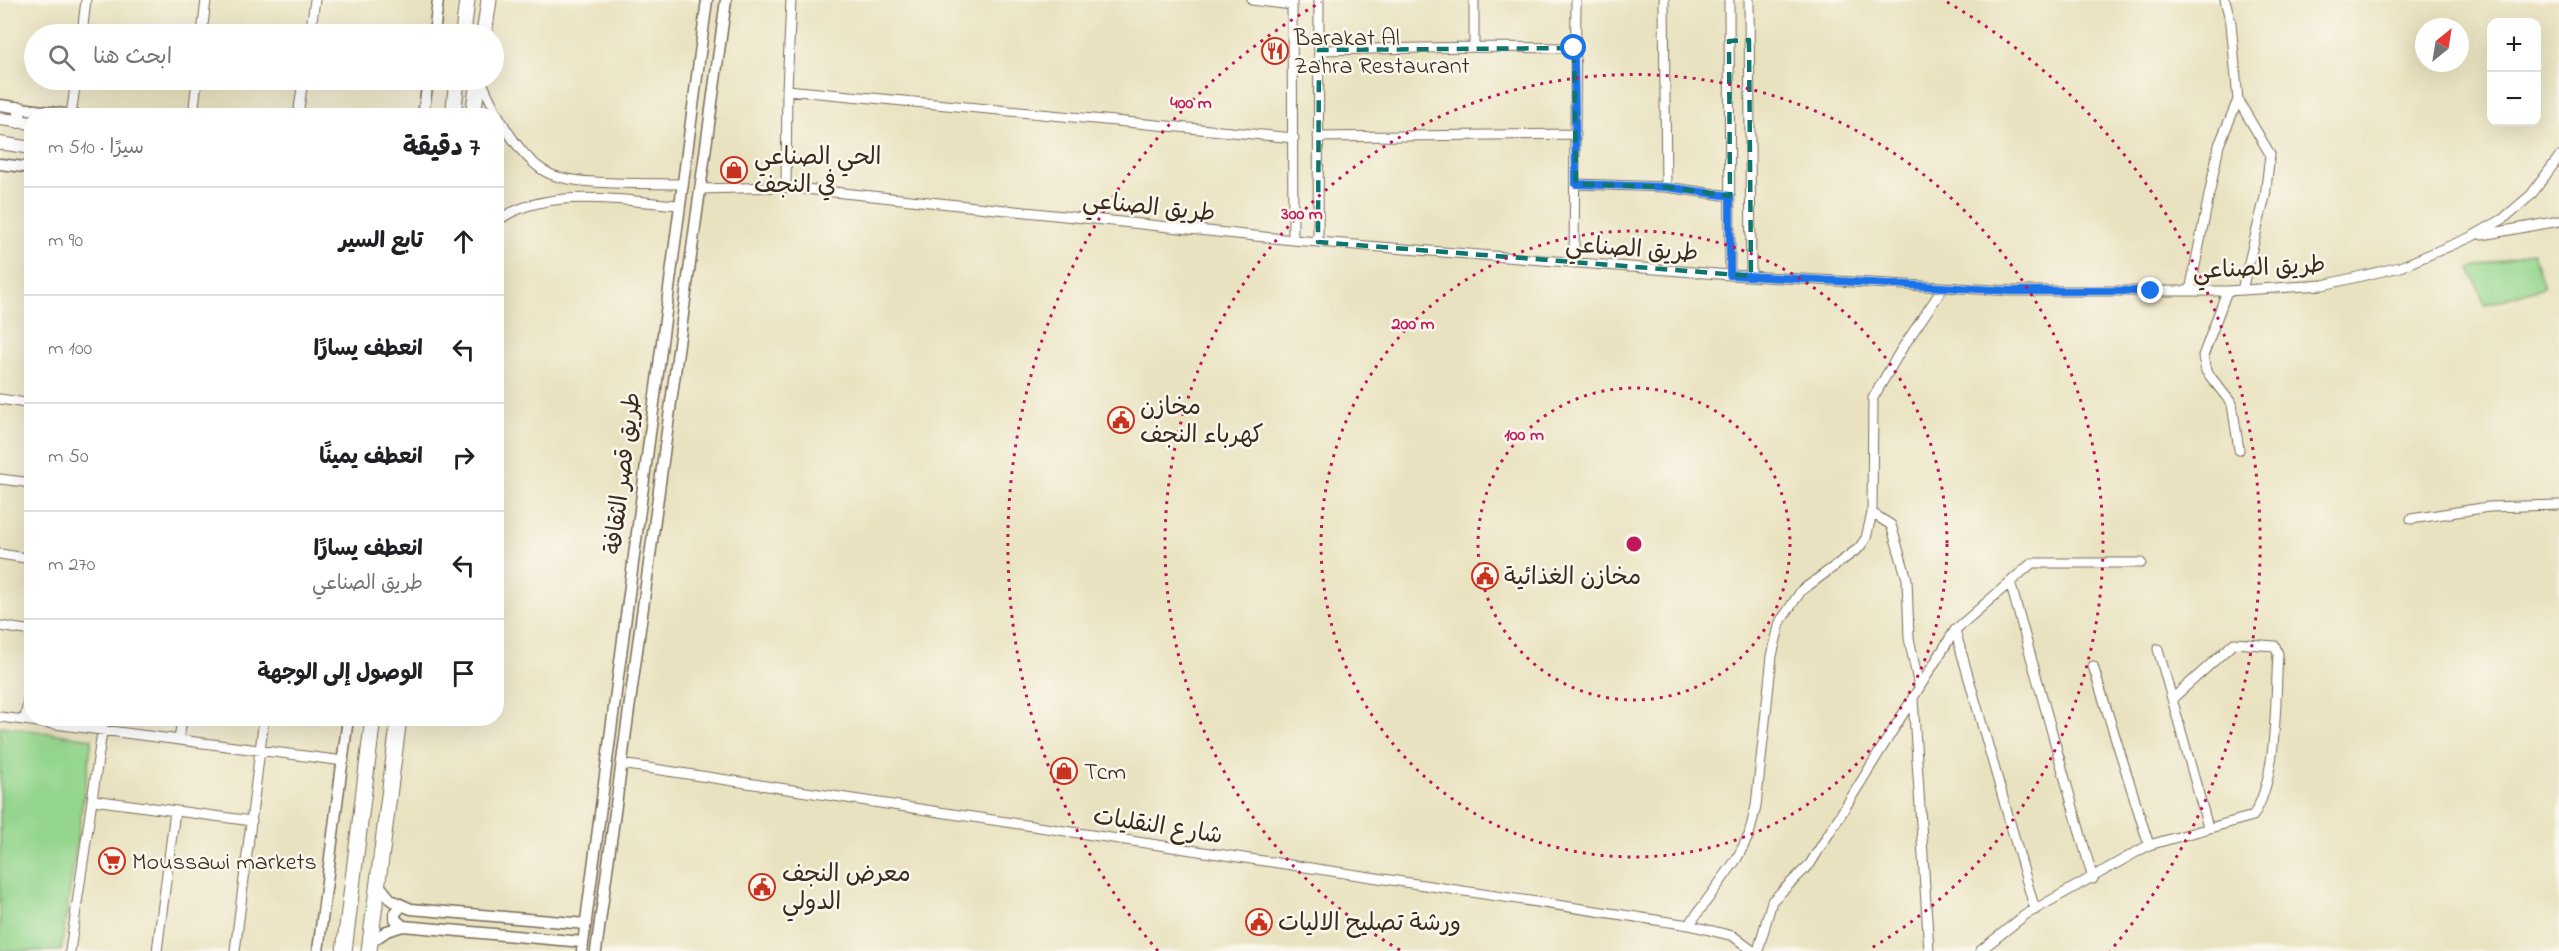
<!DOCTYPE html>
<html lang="ar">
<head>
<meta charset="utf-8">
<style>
  body { margin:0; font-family:"Indie Flower","Playpen Sans Arabic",sans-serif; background:#f6f6f6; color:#202124; direction:rtl }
  .controls { position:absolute; right:18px; top:18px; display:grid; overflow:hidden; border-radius:12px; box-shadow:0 6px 24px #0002 }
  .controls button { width:54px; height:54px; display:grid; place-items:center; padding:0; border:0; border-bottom:2px solid #e0e0e0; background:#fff; color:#202124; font:30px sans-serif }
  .compass { position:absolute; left:2415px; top:18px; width:54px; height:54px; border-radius:50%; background:#fff; box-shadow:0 6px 24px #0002; rotate:30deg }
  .stop { position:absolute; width:18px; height:18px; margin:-14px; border:4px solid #1a73e8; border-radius:50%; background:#fff }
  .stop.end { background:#1a73e8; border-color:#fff; box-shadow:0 2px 6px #0008 }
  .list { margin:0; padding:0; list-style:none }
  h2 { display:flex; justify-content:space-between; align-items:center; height:78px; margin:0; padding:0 24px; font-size:26px }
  h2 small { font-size:20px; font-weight:400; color:#757577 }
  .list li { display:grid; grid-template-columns:39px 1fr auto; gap:18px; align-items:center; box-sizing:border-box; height:108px; padding:0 24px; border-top:2px solid #e0e0e0 }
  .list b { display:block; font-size:22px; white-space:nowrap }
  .list p { margin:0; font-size:20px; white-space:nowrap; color:#757577 }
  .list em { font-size:20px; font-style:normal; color:#757577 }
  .icon { flex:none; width:33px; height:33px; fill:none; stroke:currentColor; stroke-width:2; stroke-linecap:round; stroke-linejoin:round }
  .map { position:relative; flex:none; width:2559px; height:951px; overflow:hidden; direction:ltr }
  .search { position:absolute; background:#fff; box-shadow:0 6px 24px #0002; left:24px; top:24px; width:480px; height:66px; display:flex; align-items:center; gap:15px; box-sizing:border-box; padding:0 21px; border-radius:33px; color:#757577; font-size:22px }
  .panel { position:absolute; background:#fff; box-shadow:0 6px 24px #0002; left:24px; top:108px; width:480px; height:618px; border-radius:24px; direction:rtl }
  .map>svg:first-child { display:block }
</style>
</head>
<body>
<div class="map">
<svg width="2559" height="951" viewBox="0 0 2559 951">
  <rect width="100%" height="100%" fill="#fbf7ec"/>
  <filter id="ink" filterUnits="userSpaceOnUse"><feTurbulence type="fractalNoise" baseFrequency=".0167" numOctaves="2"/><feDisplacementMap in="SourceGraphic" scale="12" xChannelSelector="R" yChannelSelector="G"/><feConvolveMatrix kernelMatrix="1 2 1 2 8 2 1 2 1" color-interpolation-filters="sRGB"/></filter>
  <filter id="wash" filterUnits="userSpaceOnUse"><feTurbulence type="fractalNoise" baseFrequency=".008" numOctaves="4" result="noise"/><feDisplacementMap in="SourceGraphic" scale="24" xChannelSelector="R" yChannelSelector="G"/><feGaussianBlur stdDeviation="1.35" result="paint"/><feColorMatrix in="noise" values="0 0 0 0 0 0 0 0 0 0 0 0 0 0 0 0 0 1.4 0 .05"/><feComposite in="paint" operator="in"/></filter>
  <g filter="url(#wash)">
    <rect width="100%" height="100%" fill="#e9e2c0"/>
    <path fill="#94d68e" stroke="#688056" stroke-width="1.5" d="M2533,252L2544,287L2485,305L2470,268Z
      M0,726L92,739L61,951H0Z"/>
  </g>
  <g filter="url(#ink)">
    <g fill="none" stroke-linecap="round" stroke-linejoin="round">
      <defs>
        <path id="minor" d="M1252,0L1292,5
          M1292,0L1293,240
          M1474,0V47
          M1664,0L1666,187
          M1729,0L1730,275
          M1749,0L1751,276
          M82,34L86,0
          M202,34L206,0
          M310,34L315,0
          M1319,50L1474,47L1574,48
          M481,80C494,110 518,159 550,174C577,186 649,183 682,184
          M787,90L1294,138
          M2238,100L2270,154L2265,197L2242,290
          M71,115L76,80
          M193,116L197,80
          M298,116L303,80
          M1318,137L1576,134
          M1576,184L1666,187L1730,196
          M786,187L787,90L791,0
          M700,189L786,187L1293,240L1730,275L2012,291H2227L2323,285L2400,267L2471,237L2503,219L2531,195L2559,157
          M496,222C545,185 623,201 679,205
          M2482,235L2559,221
          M1318,242L1319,0
          M1574,263L1576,0
          M2190,291L2219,145L2238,100L2231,23L2225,0
          M2227,291L2203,356L2206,371L2232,404L2239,450
          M0,399L32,404
          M0,479L32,483
          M1872,513L1891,525L1907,579L1909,638L1919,687
          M2411,519L2489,507L2559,505
          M0,554L32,559
          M2010,582L2093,879
          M0,626L32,631
          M1955,630L2035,910
          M2158,649L2208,827
          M2093,666L2149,845
          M1913,697L1929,951
          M0,717L344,761
          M25,720L32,673
          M179,740L182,718
          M621,764L1689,925L1733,936L1753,951
          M93,800L252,821
          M1689,925L1736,860L1749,835L1756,806L1772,656L1780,622L1801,591L1859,548L1866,538L1872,513L1873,398L1901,350L1943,288
          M70,951L104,718
          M157,951L175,811
          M235,951L264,718
          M1758,951L1772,901L1810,864L1955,630L2032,563H2141
          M1980,951L2025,915L2149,845L2253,816C2278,778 2275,700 2278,654L2275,646L2234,643L2172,699"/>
        <path id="tertiary" d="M434,34L438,0
          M0,105L78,116
          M423,116L428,80
          M0,164L32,168
          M378,884L391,900L411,909L586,924
          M402,906L395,913V919L403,926
          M371,942L387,931L403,926L583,942
          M318,951L348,718
          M582,951L707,0
          M596,951L726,0"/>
        <path id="secondary" d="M0,119L32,123
          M19,122L20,108
          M0,143L32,148"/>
        <path id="trunk" d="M463,34L467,0
          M484,34L489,0
          M453,116L457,80
          M473,116L478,80
          M344,951L373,718
          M369,951L399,718"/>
      </defs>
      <use href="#minor" stroke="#786a57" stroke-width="11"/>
      <use href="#tertiary" stroke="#786a57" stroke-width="13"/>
      <use href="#secondary" stroke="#786a57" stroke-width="14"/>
      <use href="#trunk" stroke="#786a57" stroke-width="17"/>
      <use href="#minor" stroke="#fff" stroke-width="9"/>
      <use href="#tertiary" stroke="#fff" stroke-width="10"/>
      <use href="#secondary" stroke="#fff" stroke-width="12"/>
      <use href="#trunk" stroke="#fff" stroke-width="15"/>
    </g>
  </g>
  <g fill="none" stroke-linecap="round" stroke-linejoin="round" filter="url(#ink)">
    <path stroke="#1a73e8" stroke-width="8" d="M1574,48L1576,184L1666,187L1730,196V275L2012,291H2151"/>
  </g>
  <path fill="none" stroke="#0f766e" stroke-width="4.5" stroke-dasharray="12 8" stroke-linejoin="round" d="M1749,40L1751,276L1318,242L1319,50L1574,48L1576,184L1666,187L1730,196L1729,41Z"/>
  <g fill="none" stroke="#c2185b" stroke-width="3" stroke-dasharray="3 6">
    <circle cx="1634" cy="544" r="156"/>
    <circle cx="1634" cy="544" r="313"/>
    <path d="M1400 950A469 469 0 1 1 1868 950"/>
    <path d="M1158 951A626 626 0 0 1 1321 2M1947 2A626 626 0 0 1 2110 951"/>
  </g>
  <defs>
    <symbol id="restaurant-ring" viewBox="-11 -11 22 22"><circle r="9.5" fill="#fbf7ec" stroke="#c8321e" stroke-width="1.5"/><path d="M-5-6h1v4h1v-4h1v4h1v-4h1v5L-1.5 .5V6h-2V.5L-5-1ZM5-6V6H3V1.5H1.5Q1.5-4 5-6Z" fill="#c8321e"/></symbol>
    <symbol id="shop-ring" viewBox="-11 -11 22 22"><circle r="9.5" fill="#fbf7ec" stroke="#c8321e" stroke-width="1.5"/><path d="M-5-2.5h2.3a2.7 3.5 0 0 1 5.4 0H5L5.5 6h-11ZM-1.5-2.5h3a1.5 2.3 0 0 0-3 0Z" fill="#c8321e"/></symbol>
    <symbol id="civic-ring" viewBox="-11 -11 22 22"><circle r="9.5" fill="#fbf7ec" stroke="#c8321e" stroke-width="1.5"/><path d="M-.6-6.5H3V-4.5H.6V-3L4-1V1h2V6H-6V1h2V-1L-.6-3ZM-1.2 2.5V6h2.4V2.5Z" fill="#c8321e"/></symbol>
    <symbol id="supermarket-ring" viewBox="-11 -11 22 22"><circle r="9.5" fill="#fbf7ec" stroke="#c8321e" stroke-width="1.5"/><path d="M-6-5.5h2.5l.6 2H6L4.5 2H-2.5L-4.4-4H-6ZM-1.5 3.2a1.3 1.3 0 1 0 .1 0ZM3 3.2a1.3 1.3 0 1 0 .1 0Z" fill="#c8321e"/></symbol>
  </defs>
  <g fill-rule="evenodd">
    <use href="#restaurant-ring" x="1260" y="36" width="30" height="30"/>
    <use href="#shop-ring" x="719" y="155" width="30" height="30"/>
    <use href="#civic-ring" x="1106" y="405" width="30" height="30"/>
    <use href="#civic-ring" x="1470" y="561" width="30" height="30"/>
    <use href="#shop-ring" x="1049" y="756" width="30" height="30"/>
    <use href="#supermarket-ring" x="97" y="846" width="30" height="30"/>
    <use href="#civic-ring" x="747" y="872" width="30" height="30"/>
    <use href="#civic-ring" x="1244" y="907" width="30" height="30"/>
  </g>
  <g text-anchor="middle" stroke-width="5" stroke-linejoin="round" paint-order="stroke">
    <g font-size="24" fill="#3b2a1e" stroke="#fbf7ec" text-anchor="start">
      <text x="1294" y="45">Barakat Al<tspan x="1294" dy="28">Zahra Restaurant</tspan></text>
      <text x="754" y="164">الحي الصناعي<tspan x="754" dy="28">في النجف</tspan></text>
      <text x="1140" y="414">مخازن<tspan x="1140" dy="28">كهرباء النجف</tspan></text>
      <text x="1504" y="584">مخازن الغذائية</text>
      <text x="1084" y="779">Tcm</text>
      <text x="132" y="869">Moussawi markets</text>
      <text x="782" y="881">معرض النجف<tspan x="782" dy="28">الدولي</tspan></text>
      <text x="1278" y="930">ورشة تصليح الاليات</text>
    </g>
    <g font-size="24" fill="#3b2a1e" stroke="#fbf7ec">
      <text transform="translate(1149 206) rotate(6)" y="8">طريق الصناعي</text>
      <text transform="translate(1632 248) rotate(4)" y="8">طريق الصناعي</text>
      <text transform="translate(2259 267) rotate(-3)" y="8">طريق الصناعي</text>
      <text transform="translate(622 473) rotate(-83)" y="8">طريق قصر الثقافة</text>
      <text transform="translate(1158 825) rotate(9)" y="8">شارع النقليات</text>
    </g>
  </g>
  <circle cx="1634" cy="544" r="9" fill="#c2185b" stroke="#fbf7ec" stroke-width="3"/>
  <g font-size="18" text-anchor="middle" font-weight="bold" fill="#c2185b" stroke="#fbf7ec" stroke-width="5" stroke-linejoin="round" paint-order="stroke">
    <text x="1191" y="108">400 m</text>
    <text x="1302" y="219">300 m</text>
    <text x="1413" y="329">200 m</text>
    <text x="1524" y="440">100 m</text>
  </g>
</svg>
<div class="controls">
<button>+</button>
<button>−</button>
</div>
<svg class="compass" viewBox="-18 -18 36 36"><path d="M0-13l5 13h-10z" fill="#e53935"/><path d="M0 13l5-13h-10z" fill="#757577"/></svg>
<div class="stop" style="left:1574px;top:48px"></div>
<div class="stop end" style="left:2151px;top:291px"></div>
<div class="search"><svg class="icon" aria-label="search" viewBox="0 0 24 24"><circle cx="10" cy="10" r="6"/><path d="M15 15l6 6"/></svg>ابحث هنا</div>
<section class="panel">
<h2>7 دقيقة<small>سيرًا · 510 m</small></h2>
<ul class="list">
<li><svg class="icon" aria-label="ahead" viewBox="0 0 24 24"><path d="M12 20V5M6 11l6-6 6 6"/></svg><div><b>تابع السير</b></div><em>90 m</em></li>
<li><svg class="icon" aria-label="left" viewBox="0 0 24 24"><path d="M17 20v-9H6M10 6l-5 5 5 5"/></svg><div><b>انعطف يسارًا</b></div><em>100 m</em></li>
<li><svg class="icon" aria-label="right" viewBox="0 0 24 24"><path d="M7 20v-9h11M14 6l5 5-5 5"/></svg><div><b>انعطف يمينًا</b></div><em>50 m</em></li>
<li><svg class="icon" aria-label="left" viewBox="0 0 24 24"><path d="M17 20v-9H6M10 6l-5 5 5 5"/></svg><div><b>انعطف يسارًا</b><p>طريق الصناعي</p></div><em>270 m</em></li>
<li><svg class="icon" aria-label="arrive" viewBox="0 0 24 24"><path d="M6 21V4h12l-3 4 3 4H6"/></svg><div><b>الوصول إلى الوجهة</b></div></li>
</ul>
</section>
</div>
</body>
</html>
